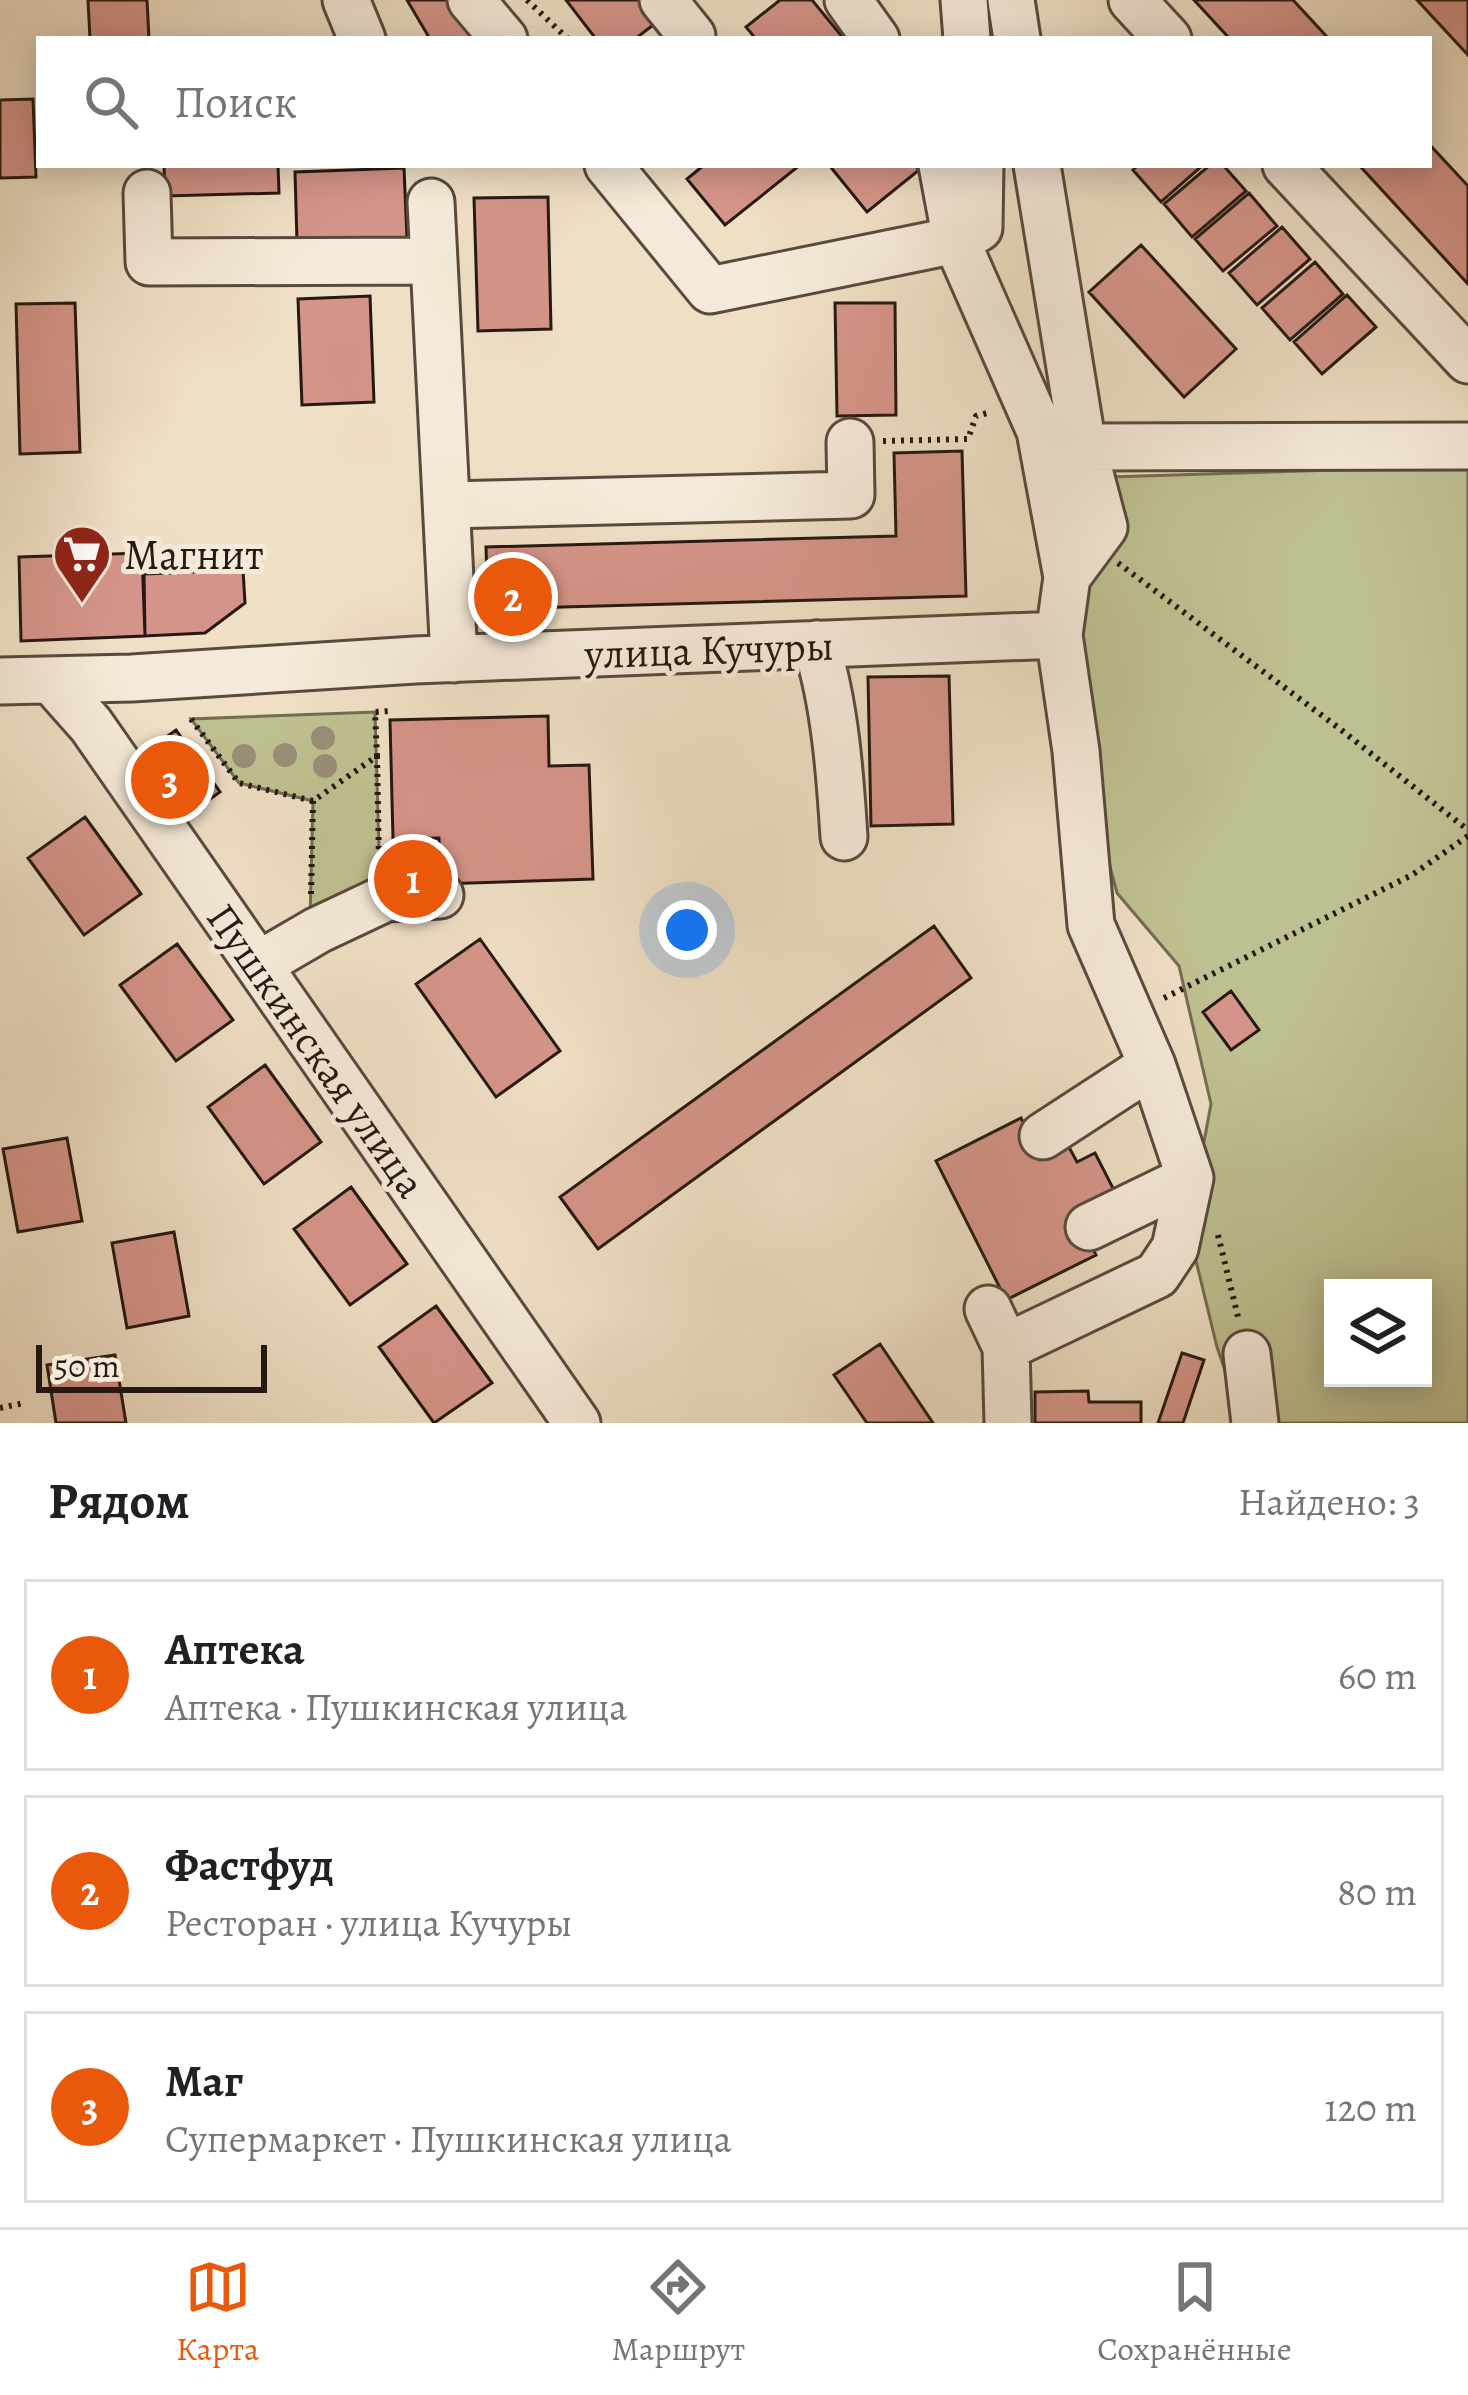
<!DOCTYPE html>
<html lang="ru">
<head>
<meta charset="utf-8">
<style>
  body { margin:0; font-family:Alegreya,serif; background:#f6f6f6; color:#202124 }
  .controls { position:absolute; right:36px; bottom:36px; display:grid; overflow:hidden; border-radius:0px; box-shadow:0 6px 30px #0003 }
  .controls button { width:108px; height:108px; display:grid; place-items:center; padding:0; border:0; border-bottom:3px solid #e0e0e0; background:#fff; color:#202124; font:60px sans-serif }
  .scale { position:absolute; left:36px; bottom:30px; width:231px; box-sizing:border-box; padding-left:12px; border:6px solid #251911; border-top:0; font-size:33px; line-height:42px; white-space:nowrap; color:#251911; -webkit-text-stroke:9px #f5ead9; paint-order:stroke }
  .you { position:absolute; left:687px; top:930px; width:42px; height:42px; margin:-30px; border:9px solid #fff; border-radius:50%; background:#1a73e8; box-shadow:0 0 0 18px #1a73e833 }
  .badge { display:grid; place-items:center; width:78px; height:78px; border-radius:50%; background:#ea580c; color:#fff; font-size:39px; font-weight:700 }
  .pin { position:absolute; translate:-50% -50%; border:6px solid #fff; box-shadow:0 3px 12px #0006 }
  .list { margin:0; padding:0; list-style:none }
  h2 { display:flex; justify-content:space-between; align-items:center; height:156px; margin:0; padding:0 48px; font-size:51px }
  h2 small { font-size:39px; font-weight:400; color:#757577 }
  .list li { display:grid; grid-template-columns:78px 1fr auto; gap:36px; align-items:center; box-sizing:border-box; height:192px; margin:0 24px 24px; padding:0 24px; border:3px solid #e0e0e0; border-radius:0px }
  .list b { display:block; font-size:45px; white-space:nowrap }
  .list p { margin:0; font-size:39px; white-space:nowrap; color:#757577 }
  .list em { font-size:39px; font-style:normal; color:#757577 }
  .icon { flex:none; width:66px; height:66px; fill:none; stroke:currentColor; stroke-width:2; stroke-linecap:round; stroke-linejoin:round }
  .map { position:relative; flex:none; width:1468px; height:1423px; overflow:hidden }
  .search { position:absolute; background:#fff; box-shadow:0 6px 30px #0003; left:36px; right:36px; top:36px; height:132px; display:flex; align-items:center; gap:30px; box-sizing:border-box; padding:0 42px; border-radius:0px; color:#757577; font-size:45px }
  .sheet { height:804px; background:#fff }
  nav { display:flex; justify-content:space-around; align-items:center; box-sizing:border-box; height:168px; border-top:3px solid #e0e0e0; background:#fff; font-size:33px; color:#757577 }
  nav a { display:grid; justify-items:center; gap:6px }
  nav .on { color:#ea580c }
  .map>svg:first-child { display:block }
</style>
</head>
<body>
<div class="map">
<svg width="1468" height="1423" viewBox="0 0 1468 1423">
  <rect width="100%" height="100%" fill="#efdfc5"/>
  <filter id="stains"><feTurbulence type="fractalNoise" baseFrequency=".00167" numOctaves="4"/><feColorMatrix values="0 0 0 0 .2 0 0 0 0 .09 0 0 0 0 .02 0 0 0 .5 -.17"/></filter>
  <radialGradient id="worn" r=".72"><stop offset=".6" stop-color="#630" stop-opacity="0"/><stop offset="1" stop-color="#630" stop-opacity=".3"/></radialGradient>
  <path fill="#bfc091" stroke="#726c51" stroke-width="3" fill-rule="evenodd" d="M1468,466V1423H1243L1217,1347L1188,1228L1211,1104L1179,966L1117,893L1082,761L1076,478ZM1333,1288H1423V1378H1333Z
    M375,712L380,884L310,920L313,801L239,783L191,719Z"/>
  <path fill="#d59489" stroke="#251911" stroke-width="3" d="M88,0H147L149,39H90Z
    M407,0H451L473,39H430Z
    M566,0H646L661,19L635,39H596Z
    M780,0H812L844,39H756L746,27Z
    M1194,0H1293L1329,39H1230Z
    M1417,0H1468V55Z
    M33,99L36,177L0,178V100Z
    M1429,144L1468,186V284L1359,165H1429Z
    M164,165H278L279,193L165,196Z
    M704,165H800L725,225L687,179Z
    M829,165H915L919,170L867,212Z
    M1138,165H1203L1161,202L1133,170Z
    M1210,165H1223L1246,191L1192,237L1164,204Z
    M404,168L407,238L297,242L295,172Z
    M1249,193L1277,226L1223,271L1195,239Z
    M548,197L551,329L478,331L474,198Z
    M1282,227L1310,259L1257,305L1229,273Z
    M1141,245L1236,349L1184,397L1089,292Z
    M1315,262L1343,294L1290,340L1262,308Z
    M1347,295L1376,327L1322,374L1294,342Z
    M370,296L374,402L302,405L298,299Z
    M75,303L80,452L20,454L16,304Z
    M835,303H895L896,415L837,416Z
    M962,451L966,596L488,609L486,547L896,536L894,453Z
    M142,553L145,636L21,641L19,557Z
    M243,570L245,603L205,633L145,636L144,574Z
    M949,676L953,824L871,826L868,677Z
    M548,716L549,766L589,765L593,879L440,884L439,838L393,839L390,720Z
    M176,730L220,792L189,814L145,752Z
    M85,817L141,894L84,935L28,858Z
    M934,926L971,978L598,1249L560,1197Z
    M480,939L560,1051L496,1097L416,984Z
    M177,944L233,1020L176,1061L120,985Z
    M1231,991L1259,1030L1231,1050L1203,1012Z
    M265,1065L321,1142L264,1184L208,1107Z
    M1021,1118L1037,1149L1063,1136L1077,1162L1095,1153L1115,1192L1075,1213L1096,1255L1006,1300L936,1161Z
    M67,1138L82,1221L18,1232L3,1149Z
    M351,1187L407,1264L350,1305L294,1229Z
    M174,1232L189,1316L127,1328L112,1243Z
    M436,1306L492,1383L434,1423L379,1347Z
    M880,1344L933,1423H867L834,1375Z
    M1182,1353L1204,1360L1183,1423H1158Z
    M115,1355L126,1423H56L47,1365Z
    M1088,1391L1089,1402H1141V1423H1035V1392Z"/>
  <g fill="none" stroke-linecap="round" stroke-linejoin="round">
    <defs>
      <path id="minor" d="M346,0L362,39
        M471,0L504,39
        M663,0L692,36L687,39
        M848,0L876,39
        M964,0L967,39
        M1011,0L1017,39
        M1132,0L1168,39
        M608,165L710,290L956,240L1040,431L1067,577L1059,635L1076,751L1091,925L1152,1065L1190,1178L1089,1227
        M942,165L956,240L979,228L980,165
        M1037,165L1083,447L1104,527L1067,577
        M1286,165L1468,360
        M147,193L149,262L434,261L454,659
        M431,202L434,261
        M1083,447L1468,446
        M447,505L851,495L850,442
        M816,644C835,705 840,773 844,837
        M0,681L132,678L415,660L1059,635
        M52,681L91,725L577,1423
        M258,965L318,930L386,898L440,895
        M1043,1136L1152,1065
        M988,1309L1006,1347L1157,1275L1175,1248L1190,1178
        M1006,1347L1008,1423
        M1247,1354L1255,1423"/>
    </defs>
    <use href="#minor" stroke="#584a3e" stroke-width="51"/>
    <path stroke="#251911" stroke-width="6" stroke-dasharray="3 6" stroke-linecap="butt" d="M527,0L568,39
      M883,441L968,439L976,416L991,412
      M1118,563L1340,729L1468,830
      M191,719L239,783L313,801
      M377,756L379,862
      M311,894L313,801L377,756L375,712L390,711
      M1164,998L1412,875L1468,836
      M1218,1235L1239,1321
      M0,1408L24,1403"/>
    <use href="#minor" stroke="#f5ead9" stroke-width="45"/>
  </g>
  <g fill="#998e77">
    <circle cx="323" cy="738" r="12"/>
    <circle cx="285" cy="755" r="12"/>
    <circle cx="244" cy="756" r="12"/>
    <circle cx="325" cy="766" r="12"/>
  </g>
  <defs>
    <symbol id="supermarket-pin" viewBox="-11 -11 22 30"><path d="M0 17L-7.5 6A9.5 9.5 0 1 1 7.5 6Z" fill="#8f2418" stroke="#f5ead9"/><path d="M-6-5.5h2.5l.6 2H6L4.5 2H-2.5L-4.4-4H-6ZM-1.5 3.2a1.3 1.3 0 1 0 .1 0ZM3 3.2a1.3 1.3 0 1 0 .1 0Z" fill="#fff"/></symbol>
  </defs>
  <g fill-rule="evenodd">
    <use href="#supermarket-pin" x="49" y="521" width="66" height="90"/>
  </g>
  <g text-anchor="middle" stroke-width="10" stroke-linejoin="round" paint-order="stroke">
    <g font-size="42" fill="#251911" stroke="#f5ead9" text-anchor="start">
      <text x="124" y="569">Магнит</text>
    </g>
    <g font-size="42" fill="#251911" stroke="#f5ead9">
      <text transform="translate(709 649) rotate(-2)" y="15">улица Кучуры</text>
      <text transform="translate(317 1050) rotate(55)" y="15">Пушкинская улица</text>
    </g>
  </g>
  <rect width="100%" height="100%" filter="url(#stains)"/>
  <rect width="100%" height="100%" fill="url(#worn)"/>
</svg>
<div class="controls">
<button><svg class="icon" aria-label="layers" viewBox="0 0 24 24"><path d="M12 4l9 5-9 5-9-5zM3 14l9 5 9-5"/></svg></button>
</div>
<div class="scale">50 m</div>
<div class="you"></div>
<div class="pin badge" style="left:413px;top:879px">1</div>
<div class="pin badge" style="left:513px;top:597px">2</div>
<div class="pin badge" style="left:170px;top:780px">3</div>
<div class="search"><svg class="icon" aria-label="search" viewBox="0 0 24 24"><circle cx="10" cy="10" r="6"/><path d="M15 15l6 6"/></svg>Поиск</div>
</div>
<section class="sheet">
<h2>Рядом<small>Найдено: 3</small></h2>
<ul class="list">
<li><span class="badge">1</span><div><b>Аптека</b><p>Аптека · Пушкинская улица</p></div><em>60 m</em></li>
<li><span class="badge">2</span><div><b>Фастфуд</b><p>Ресторан · улица Кучуры</p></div><em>80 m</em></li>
<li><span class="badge">3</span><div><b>Маг</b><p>Супермаркет · Пушкинская улица</p></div><em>120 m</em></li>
</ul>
</section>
<nav>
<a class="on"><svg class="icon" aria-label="map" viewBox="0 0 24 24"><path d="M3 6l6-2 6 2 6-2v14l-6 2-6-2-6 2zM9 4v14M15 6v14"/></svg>Карта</a>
<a><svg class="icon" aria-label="directions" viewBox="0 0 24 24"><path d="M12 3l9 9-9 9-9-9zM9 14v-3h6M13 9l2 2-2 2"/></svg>Маршрут</a>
<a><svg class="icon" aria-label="saved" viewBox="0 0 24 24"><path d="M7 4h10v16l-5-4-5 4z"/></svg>Сохранённые</a>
</nav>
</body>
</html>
